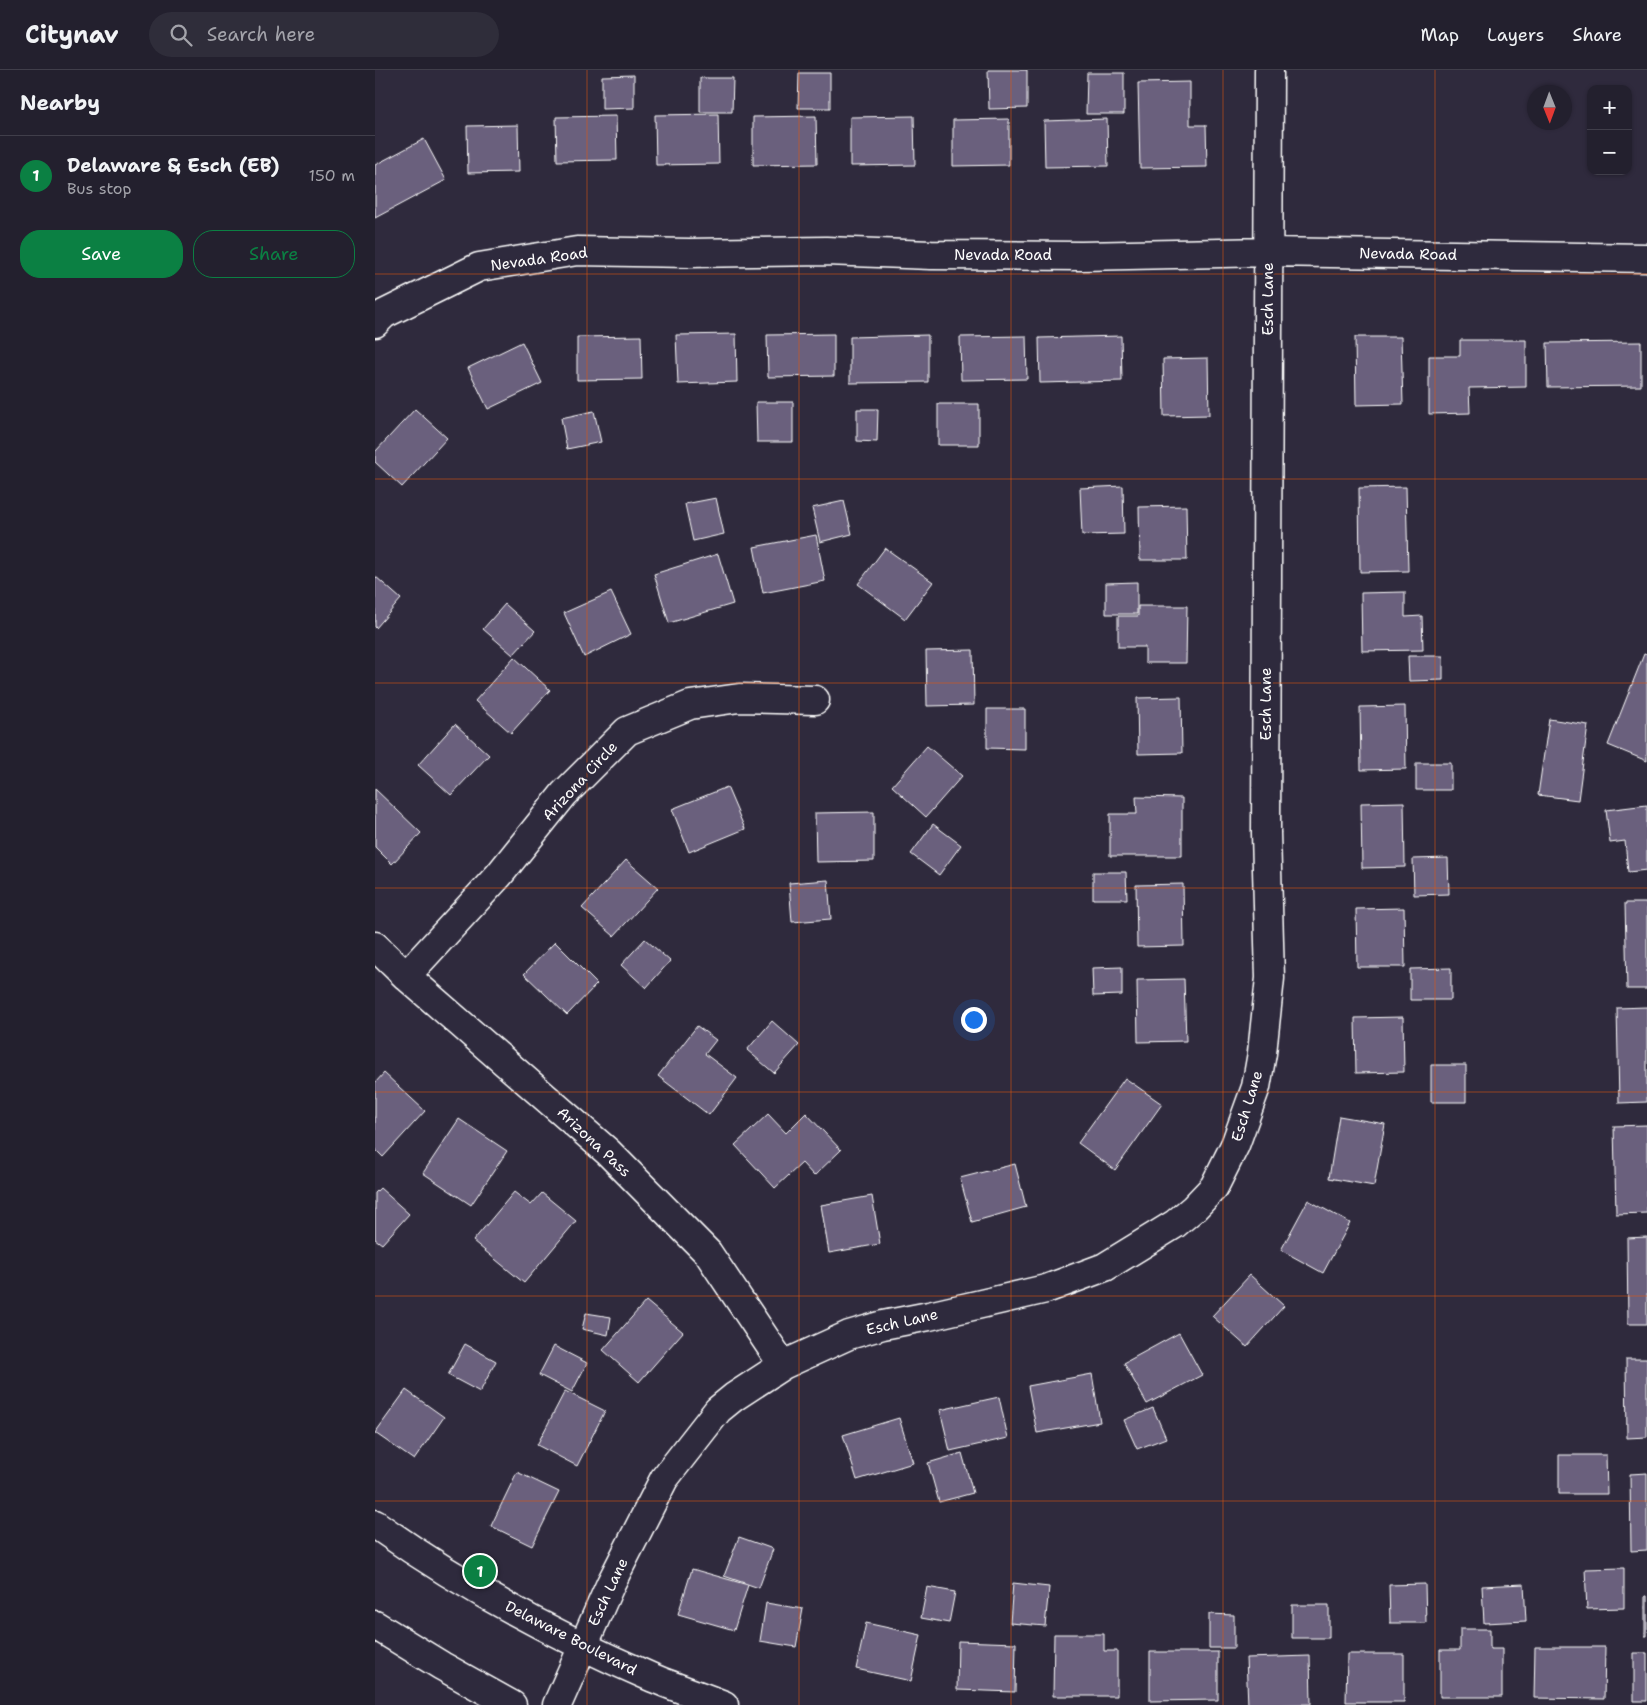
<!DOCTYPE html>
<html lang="en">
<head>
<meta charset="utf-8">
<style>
  body { margin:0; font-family:"Shantell Sans",sans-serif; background:#2f2d3a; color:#f1f3f6 }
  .controls { position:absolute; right:15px; top:15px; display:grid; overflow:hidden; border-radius:10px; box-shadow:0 1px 4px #0004 }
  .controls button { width:45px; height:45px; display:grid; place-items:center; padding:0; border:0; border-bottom:1px solid #403e4a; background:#23202e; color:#f1f3f6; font:25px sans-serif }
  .compass { position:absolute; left:1152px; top:15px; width:45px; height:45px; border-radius:50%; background:#23202e; box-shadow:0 1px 4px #0004; rotate:179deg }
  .you { position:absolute; left:598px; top:949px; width:18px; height:18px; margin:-12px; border:4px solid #fff; border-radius:50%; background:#1a73e8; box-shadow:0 0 0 8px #1a73e833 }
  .badge { display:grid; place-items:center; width:32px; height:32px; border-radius:50%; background:#0b8043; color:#fff; font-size:16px; font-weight:700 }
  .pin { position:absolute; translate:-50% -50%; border:2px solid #fff; box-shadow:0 1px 5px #0006 }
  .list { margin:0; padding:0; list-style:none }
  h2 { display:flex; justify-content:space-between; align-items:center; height:65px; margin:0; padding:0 20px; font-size:21px }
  h2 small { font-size:16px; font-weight:400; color:#a3a3aa }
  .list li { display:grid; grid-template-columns:32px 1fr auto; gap:15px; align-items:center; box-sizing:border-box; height:80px; padding:0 20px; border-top:1px solid #403e4a }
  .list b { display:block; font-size:19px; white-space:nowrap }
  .list p { margin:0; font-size:16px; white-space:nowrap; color:#a3a3aa }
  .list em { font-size:16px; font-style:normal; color:#a3a3aa }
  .actions { display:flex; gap:10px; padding:15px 20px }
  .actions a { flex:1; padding:11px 0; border:1px solid #0b8043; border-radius:20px; text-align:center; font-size:18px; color:#0b8043 }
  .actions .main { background:#0b8043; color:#fff }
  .icon { flex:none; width:28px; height:28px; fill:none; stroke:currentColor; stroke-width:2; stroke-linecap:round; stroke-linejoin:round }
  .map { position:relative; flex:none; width:1272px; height:1635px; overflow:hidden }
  header { display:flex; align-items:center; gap:30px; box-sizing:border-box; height:70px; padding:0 25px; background:#23202e; border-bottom:1px solid #403e4a }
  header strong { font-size:24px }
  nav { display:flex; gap:28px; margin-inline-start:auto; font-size:18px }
  .search { width:350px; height:45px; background:#2f2d3a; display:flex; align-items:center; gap:12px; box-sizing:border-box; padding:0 18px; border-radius:28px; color:#a3a3aa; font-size:19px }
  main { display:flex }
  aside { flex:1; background:#23202e }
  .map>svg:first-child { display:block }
</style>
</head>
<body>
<header>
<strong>Citynav</strong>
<div class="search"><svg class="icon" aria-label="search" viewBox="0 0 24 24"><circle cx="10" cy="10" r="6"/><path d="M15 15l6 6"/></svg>Search here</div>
<nav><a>Map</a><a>Layers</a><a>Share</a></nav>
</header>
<main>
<aside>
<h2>Nearby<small></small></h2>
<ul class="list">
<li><span class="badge">1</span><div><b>Delaware &amp; Esch (EB)</b><p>Bus stop</p></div><em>150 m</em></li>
</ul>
<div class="actions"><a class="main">Save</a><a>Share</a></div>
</aside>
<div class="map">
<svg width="1272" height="1635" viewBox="0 0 1272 1635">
  <rect width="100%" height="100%" fill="#2f2a3d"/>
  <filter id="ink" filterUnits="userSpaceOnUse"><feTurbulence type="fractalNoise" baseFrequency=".02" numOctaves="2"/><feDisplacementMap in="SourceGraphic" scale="10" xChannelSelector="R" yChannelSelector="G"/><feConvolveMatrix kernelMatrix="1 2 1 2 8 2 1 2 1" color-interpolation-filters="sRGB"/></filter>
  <g filter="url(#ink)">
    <path fill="#6b607d" stroke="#fff" d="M613,0H652V38L614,39Z
      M424,3H455V38H423Z
      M712,3H749V44H711Z
      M259,5V38L227,39V6Z
      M325,8H358L357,42H325Z
      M815,12V55H831L832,97L765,98L763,13Z
      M343,44L344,94L281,95L280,45Z
      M241,46L242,90L182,91L181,47Z
      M441,46L442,94L378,95V47Z
      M539,46L540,95L475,96V47Z
      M634,49V95L578,96V50Z
      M732,49L733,96L670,97L669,51Z
      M143,55L144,102L93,103L92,56Z
      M49,69L71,110L0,148V95Z
      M361,264L362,312L303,314L301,265Z
      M459,264V306L393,307L392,265Z
      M553,265V312L475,313V267Z
      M266,266L267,309L202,310V267Z
      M651,266L652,309L586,310L585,267Z
      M746,266L747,311L665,313L664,268Z
      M980,267H1026L1028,334L981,335Z
      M1085,270H1151V317L1094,318L1095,343L1054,344V286H1085Z
      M147,272L167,313L113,339L93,298Z
      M1266,272V316L1173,317L1172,273Z
      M833,288L834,345L789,346L788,289Z
      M381,332H418V372H382Z
      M563,334H604V375H563Z
      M40,339L72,368L27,417L0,392V382Z
      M482,339H503L502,372L482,371Z
      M219,341L226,372L192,379L186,348Z
      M748,416L749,464L707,465L705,418Z
      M1031,417L1033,501L985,502L984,418Z
      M341,428L349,464L318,471L310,434Z
      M469,431L477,464L445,472L437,438Z
      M811,436L812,490H765L764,437Z
      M441,465L450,511L388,523L379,477Z
      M510,478L558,512L530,549L483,514Z
      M343,484L358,534L294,553L279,504Z
      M0,506L26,529L1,558L0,557Z
      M762,512V544H731V513Z
      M236,522L256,564L209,587L189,543Z
      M1030,522V547L1047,546L1048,580L987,581L986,523Z
      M130,534L160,561L138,585L108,559Z
      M763,536H812L811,593H770V577H743V546H763Z
      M598,580L599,635L552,636L551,581Z
      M1269,584L1272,585V691L1233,675Z
      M1033,586H1068V610L1034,611Z
      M139,587L175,620L136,663L100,631Z
      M806,627L807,683L763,684L762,628Z
      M1030,636L1031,699L986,700L985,637Z
      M612,639H650V679L612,678Z
      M1174,649L1213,655L1203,730L1163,725Z
      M80,654L114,685L76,725L43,695Z
      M552,676L587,706L551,747L517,716Z
      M1041,693H1076V720H1041Z
      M352,717L370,759L314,782L297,739Z
      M0,719L46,763L17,794L0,777Z
      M761,727L807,728V786H735V744H762Z
      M1029,732L1030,797L987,798L986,733Z
      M1272,735V800L1253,802L1250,771L1235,773L1231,740Z
      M499,742V791L441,792L440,743Z
      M558,754L586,775L564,805L536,784Z
      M1073,788L1074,824L1039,825L1038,789Z
      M251,790L283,818L239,866L207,838Z
      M718,802H751L752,829H718Z
      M453,810L456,849L417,852L414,813Z
      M808,814L809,876L762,877L761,815Z
      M1250,833H1272V919H1252Z
      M1029,838L1030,897H982L981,839Z
      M270,869L295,891L271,918L246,895Z
      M180,872L222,914L192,945L149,904Z
      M747,897V925L718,926L717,898Z
      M1076,898V930H1035V899Z
      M809,909L811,971L763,972L762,910Z
      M1272,937V1032L1244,1033L1242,938Z
      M1028,947L1029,1002L981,1003L980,948Z
      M397,951L424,975L399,1003L372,980Z
      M322,956L341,970L330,984L362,1008L334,1045L283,1006Z
      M1056,995H1091V1032H1056Z
      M9,1003L50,1041L8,1087L0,1079V1013Z
      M750,1008L787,1034L740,1100L703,1073Z
      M431,1043L466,1080L439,1106L427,1093L400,1118L360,1075L393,1044L411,1063Z
      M964,1046L1010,1054L999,1116L954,1108Z
      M84,1049L132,1081L96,1135L48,1103Z
      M1272,1055V1143L1241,1144L1239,1056Z
      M640,1094L651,1137L597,1152L585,1108Z
      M5,1118L34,1144L7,1174L0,1169V1123Z
      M139,1122L156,1135L167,1123L201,1151L149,1213L98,1171Z
      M497,1126L505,1174L454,1183L446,1135Z
      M933,1130L975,1153L948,1203L906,1180Z
      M1272,1167V1254H1253L1252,1168Z
      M875,1205L909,1236L872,1277L837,1246Z
      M271,1231L308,1262L264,1312L228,1280Z
      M211,1243L236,1247L233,1265L207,1259Z
      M804,1263L827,1305L772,1334L749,1293Z
      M90,1274L121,1291L105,1322L73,1305Z
      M179,1276L212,1293L197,1322L164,1305Z
      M1251,1289H1272V1367L1252,1368Z
      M717,1304L725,1352L662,1363L653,1316Z
      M31,1320L69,1347L39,1390L0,1363Z
      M190,1321L230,1341L202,1396L162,1375Z
      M624,1327L633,1368L575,1381L565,1340Z
      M778,1338L791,1368L762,1379L749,1350Z
      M524,1348L538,1393L482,1410L468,1365Z
      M587,1383L598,1423L564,1432L553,1393Z
      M1184,1385H1231L1232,1424H1184Z
      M142,1402L184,1422L157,1476L116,1456Z
      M1272,1403V1480L1256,1481L1255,1404Z
      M364,1467L398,1479L384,1518L349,1506Z
      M1249,1498V1538L1212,1539L1210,1499Z
      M317,1499L373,1515L359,1560L303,1544Z
      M638,1513L674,1517L670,1556L635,1553Z
      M1050,1514L1051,1553H1015L1014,1515Z
      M1149,1514L1151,1551L1109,1553L1107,1516Z
      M552,1517L580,1522L574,1553L546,1548Z
      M1270,1526H1272V1566H1270Z
      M391,1533L428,1539L421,1577L385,1571Z
      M917,1535H954V1568H917Z
      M834,1544L859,1545V1578H834Z
      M491,1553L546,1565L536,1611L481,1599Z
      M1085,1559H1115V1579H1127V1627H1065V1580H1085Z
      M679,1564H729V1581H742V1626H678Z
      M583,1571L641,1573L640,1622L582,1620Z
      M1160,1577H1230L1229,1629L1159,1628Z
      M775,1582H843V1630L775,1631Z
      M1259,1583H1272V1631H1259Z
      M972,1584H1029V1632H971Z
      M935,1586L936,1634L873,1635L871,1588Z"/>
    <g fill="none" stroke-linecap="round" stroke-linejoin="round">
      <defs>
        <path id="minor" d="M0,253L9,244L104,197L202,181L314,183L451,181L556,185L707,186L893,182L1272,188
          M0,876L31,906L233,1082L333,1183L408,1295
          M31,906L124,805L189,724L252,661L315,635L364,628L440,630
          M0,1454C84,1514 183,1567 278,1608C302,1618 326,1626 349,1635
          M0,1555L67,1596L137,1635
          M182,1635L236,1513L289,1409L343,1340L359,1327L408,1295L474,1265L508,1255L554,1246L671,1219L730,1197L800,1154L819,1138L839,1117L860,1075L881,1017L887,983L895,908L891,763L894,0"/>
      </defs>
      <use href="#minor" stroke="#fff" stroke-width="31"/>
      <use href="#minor" stroke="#2f2a3d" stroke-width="28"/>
    </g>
  </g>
  <path fill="none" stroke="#e8590c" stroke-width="1" stroke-opacity="0.55" d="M212,0V1635M424,0V1635M636,0V1635M848,0V1635M1060,0V1635M0,204H1272M0,409H1272M0,613H1272M0,818H1272M0,1022H1272M0,1226H1272M0,1431H1272"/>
  <g text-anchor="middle" stroke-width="4" stroke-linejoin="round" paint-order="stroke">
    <g font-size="15" fill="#fff" stroke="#2f2a3d">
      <text transform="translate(1033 184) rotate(1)" y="5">Nevada Road</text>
      <text x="628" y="190">Nevada Road</text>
      <text transform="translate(164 189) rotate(-8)" y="5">Nevada Road</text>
      <text transform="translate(893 229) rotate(-90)" y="5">Esch Lane</text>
      <text transform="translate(891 634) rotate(-90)" y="5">Esch Lane</text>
      <text transform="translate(205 711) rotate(-47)" y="5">Arizona Circle</text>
      <text transform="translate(872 1036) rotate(-73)" y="5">Esch Lane</text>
      <text transform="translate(219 1072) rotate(43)" y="5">Arizona Pass</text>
      <text transform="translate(527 1252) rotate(-13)" y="5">Esch Lane</text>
      <text transform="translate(233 1522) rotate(-65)" y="5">Esch Lane</text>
      <text transform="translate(196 1568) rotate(27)" y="5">Delaware Boulevard</text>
    </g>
  </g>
</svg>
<div class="controls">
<button>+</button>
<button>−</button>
</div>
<svg class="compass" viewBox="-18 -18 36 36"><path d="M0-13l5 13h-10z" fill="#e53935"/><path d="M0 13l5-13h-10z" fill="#a3a3aa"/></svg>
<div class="you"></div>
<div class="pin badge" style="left:105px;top:1501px">1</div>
</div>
</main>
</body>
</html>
